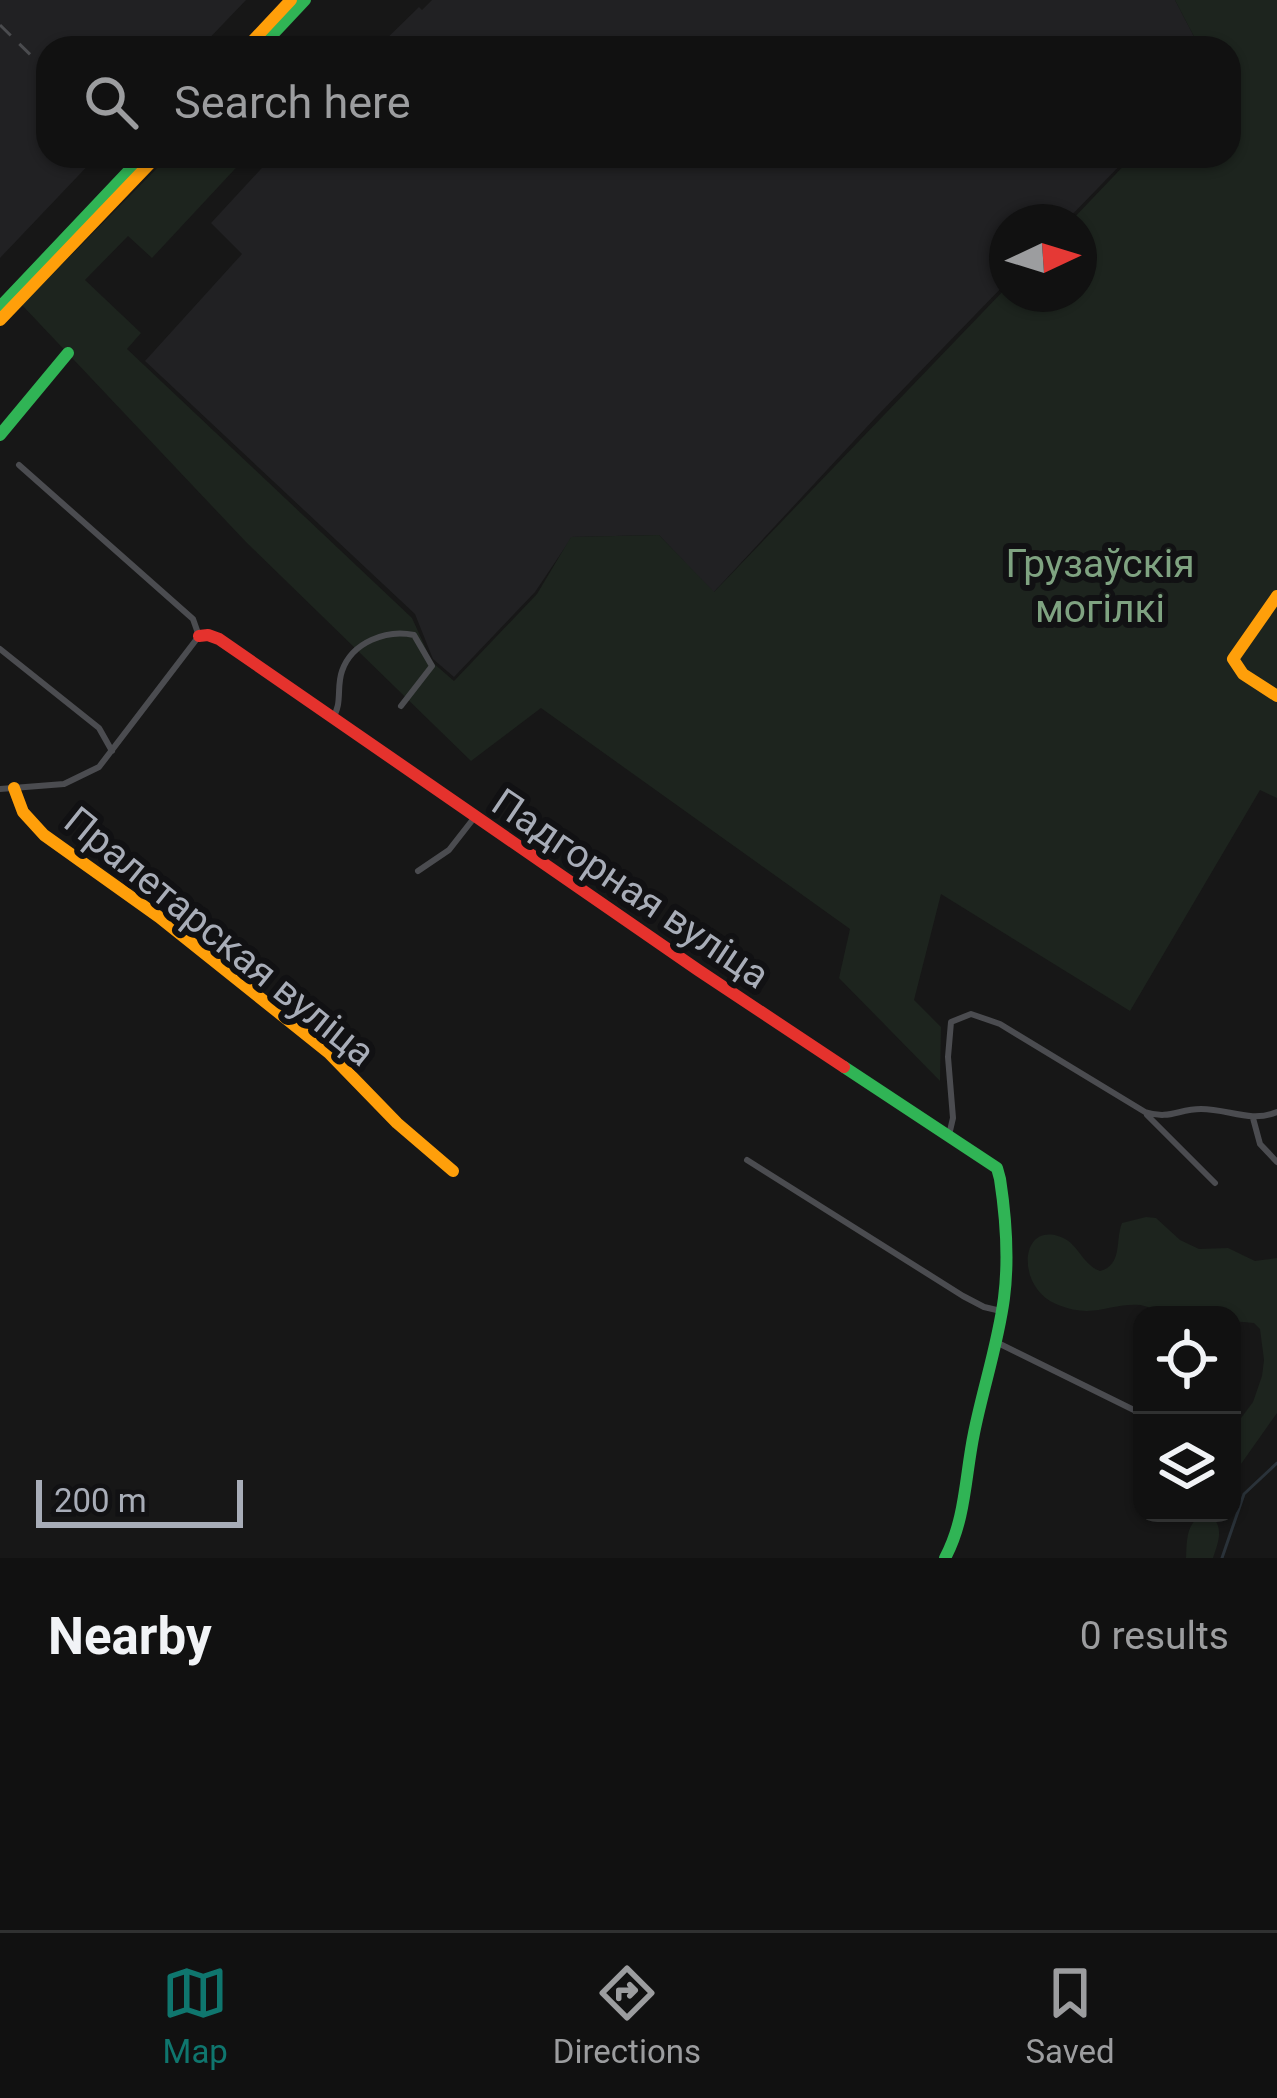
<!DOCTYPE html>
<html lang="en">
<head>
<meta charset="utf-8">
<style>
  body { margin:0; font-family:Roboto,sans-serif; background:#1a1a1a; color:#f1f3f6 }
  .controls { position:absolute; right:36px; bottom:36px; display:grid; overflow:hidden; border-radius:24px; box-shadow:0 3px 9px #0004 }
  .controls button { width:108px; height:108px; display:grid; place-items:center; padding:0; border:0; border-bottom:3px solid #303131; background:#111; color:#f1f3f6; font:60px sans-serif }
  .compass { position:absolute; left:989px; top:204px; width:108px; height:108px; border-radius:50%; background:#111; box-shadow:0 3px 9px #0004; rotate:86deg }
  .scale { position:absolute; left:36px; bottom:30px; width:207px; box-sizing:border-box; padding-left:12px; border:6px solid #a8adb8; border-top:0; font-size:33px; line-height:42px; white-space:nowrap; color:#a8adb8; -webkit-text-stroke:9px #111113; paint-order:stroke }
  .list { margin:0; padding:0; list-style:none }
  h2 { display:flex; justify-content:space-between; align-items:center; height:156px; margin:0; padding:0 48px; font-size:51px }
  h2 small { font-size:39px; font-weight:400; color:#9c9d9f }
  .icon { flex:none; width:66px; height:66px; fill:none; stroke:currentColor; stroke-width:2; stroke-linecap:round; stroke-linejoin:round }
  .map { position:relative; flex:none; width:1277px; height:1558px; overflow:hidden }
  .search { position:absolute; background:#111; box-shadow:0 3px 9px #0004; left:36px; right:36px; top:36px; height:132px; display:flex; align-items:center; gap:30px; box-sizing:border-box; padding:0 42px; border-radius:36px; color:#9c9d9f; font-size:45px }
  .sheet { height:372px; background:#111 }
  nav { display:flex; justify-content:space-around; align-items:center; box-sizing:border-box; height:168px; border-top:3px solid #303131; background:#111; font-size:33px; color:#9c9d9f }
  nav a { display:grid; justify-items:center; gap:6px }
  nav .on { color:#0f766e }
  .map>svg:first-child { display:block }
</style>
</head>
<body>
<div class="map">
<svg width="1277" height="1558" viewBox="0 0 1277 1558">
  <rect width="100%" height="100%" fill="#171717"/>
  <path fill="#212123" d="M0,0H246L200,48H48V156H97L0,258Z
    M432,0H1175L1200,48H377L419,7L422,10Z
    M273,156H1129L1065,222H1007V282L877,416L713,593L659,535L572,537L535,592L454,677L433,659L415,614L145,361L242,254L211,223Z"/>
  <path fill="#1d241e" d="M1175,0H1277V798L1260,790L1130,1011L941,894L914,1000L941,1027L940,1081L839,978L850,929L541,708L471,761L246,542L22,305L169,156H247L152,258L128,236L85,280L141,333L127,349L412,618L432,662L454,681L537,594L571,537L659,535L714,592L1007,287V294H1079V222H1070L1133,156H1229V48H1200Z
    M1146,1217L1156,1218L1180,1240L1199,1249L1228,1248L1255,1261L1277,1258V1413L1241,1464H1232V1430L1253,1402L1262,1376L1264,1360L1260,1329L1254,1323L1232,1321V1315C1213,1315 1183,1319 1166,1315C1157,1313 1150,1306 1140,1305C1107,1303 1094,1320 1056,1304C1017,1288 1019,1224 1058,1236C1078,1241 1081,1264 1100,1271C1123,1265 1115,1240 1122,1223Z
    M1210,1515C1225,1527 1218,1543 1213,1558H1186C1187,1538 1186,1517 1210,1515Z"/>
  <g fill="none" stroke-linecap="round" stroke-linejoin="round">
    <path stroke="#2a3239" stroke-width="3" d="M1222,1558L1244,1494L1277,1463"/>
    <path stroke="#4b4c50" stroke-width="6" d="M0,649L99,728L112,751
      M332,719C343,704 336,688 342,671C352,642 387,629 414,635L432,666L401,706
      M0,789L64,784L99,767L199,636L193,619L19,465
      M418,871L449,850L474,818
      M1147,1115L1215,1183
      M1253,1118L1260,1144L1277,1162
      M949,1135L953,1118L948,1057L951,1022L971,1014L1000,1024L1145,1112C1170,1120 1178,1109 1201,1109C1229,1109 1250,1123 1277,1112
      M747,1160L963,1296L984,1307L1001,1311
      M996,1342L1142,1414"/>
    <path stroke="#30b455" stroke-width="12" d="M260,48L305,0
      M0,307L143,156
      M0,435L68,353
      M844,1067L997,1168L1000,1179C1006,1218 1009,1259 1004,1298C998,1344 983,1388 974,1433C965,1476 966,1519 945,1558"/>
    <path stroke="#ff9f0a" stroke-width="12" d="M246,48L291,0
      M0,320L157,156
      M1277,596L1233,659L1243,674L1277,696
      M14,788L23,812L44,835L159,917L329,1053L397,1123L453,1171"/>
    <path stroke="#e5322d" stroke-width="12" d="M199,636L208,635L219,639L698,970L844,1067"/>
    <path stroke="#4b4c4f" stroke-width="3" stroke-dasharray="15 12" stroke-linecap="butt" d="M0,25L48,72"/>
  </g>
  <g text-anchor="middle" stroke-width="12" stroke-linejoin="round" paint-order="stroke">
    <g font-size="39" fill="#7fa381" stroke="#111113">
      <text x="1100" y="577">Грузаўскія<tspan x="1100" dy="45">могілкі</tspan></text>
    </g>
    <g font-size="39" fill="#a8adb8" stroke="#111113">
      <text transform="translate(631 888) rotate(34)" y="14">Падгорная вуліца</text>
      <text transform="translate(220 936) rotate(39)" y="14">Пралетарская вуліца</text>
    </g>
  </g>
</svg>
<div class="controls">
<button><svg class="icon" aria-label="locate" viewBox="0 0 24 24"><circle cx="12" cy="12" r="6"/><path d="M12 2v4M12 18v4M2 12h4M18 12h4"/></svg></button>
<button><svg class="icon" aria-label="layers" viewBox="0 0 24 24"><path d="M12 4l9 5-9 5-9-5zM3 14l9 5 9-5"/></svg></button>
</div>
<svg class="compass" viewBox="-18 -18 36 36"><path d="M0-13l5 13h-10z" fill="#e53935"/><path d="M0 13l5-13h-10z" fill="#9c9d9f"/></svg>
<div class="scale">200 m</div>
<div class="search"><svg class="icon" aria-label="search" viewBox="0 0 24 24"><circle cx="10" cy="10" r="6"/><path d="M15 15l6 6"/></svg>Search here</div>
</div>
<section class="sheet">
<h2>Nearby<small>0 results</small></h2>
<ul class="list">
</ul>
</section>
<nav>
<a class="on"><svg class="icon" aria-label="map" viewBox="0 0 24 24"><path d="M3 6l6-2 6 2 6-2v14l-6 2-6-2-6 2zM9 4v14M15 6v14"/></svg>Map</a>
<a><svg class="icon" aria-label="directions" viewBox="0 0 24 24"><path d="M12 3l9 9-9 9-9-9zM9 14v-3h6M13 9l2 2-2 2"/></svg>Directions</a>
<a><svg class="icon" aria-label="saved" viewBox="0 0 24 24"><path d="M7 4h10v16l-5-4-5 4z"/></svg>Saved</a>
</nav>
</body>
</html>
